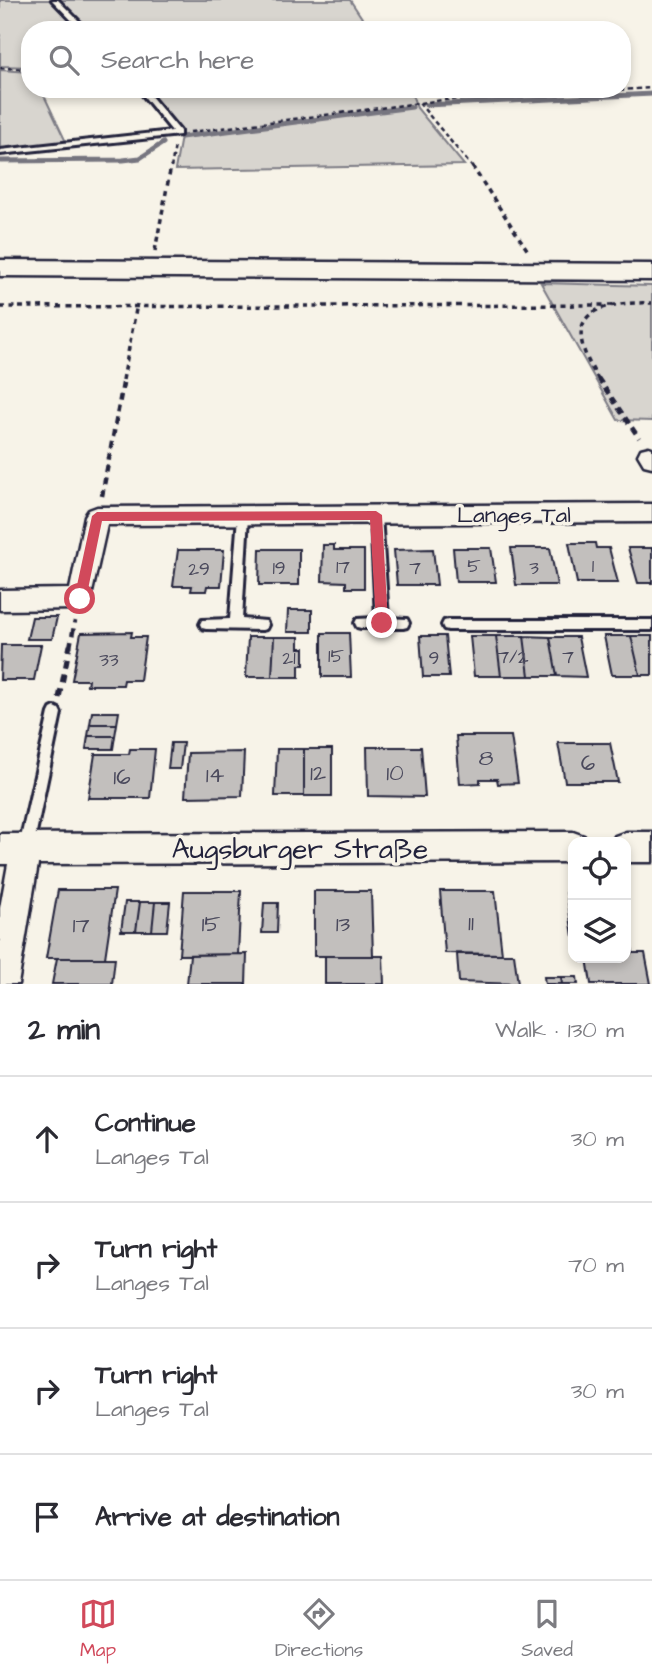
<!DOCTYPE html>
<html lang="en">
<head>
<meta charset="utf-8">
<style>
  body { margin:0; font-family:"Architects Daughter",sans-serif; background:#f2f2f3; color:#2b2b33 }
  .controls { position:absolute; right:21px; bottom:21px; display:grid; overflow:hidden; border-radius:14px; box-shadow:0 4px 10px #0003 }
  .controls button { width:63px; height:63px; display:grid; place-items:center; padding:0; border:0; border-bottom:2px solid #e1e1e2; background:#fff; color:#2b2b33; font:35px sans-serif }
  .stop { position:absolute; width:21px; height:21px; margin:-16px; border:5px solid #d1495b; border-radius:50%; background:#fff }
  .stop.end { background:#d1495b; border-color:#fff; box-shadow:0 2px 7px #0008 }
  .list { margin:0; padding:0; list-style:none }
  h2 { display:flex; justify-content:space-between; align-items:center; height:91px; margin:0; padding:0 28px; font-size:30px }
  h2 small { font-size:23px; font-weight:400; color:#7c7c81 }
  .list li { display:grid; grid-template-columns:46px 1fr auto; gap:21px; align-items:center; box-sizing:border-box; height:126px; padding:0 28px; border-top:2px solid #e1e1e2 }
  .list b { display:block; font-size:26px; white-space:nowrap }
  .list p { margin:0; font-size:23px; white-space:nowrap; color:#7c7c81 }
  .list em { font-size:23px; font-style:normal; color:#7c7c81 }
  .icon { flex:none; width:38px; height:38px; fill:none; stroke:currentColor; stroke-width:2; stroke-linecap:round; stroke-linejoin:round }
  .map { position:relative; flex:none; width:652px; height:984px; overflow:hidden }
  .search { position:absolute; background:#fff; box-shadow:0 4px 10px #0003; left:21px; right:21px; top:21px; height:77px; display:flex; align-items:center; gap:18px; box-sizing:border-box; padding:0 24px; border-radius:28px; color:#7c7c81; font-size:26px }
  .sheet { height:595px; background:#fff }
  nav { display:flex; justify-content:space-around; align-items:center; box-sizing:border-box; height:98px; border-top:2px solid #e1e1e2; background:#fff; font-size:19px; color:#7c7c81 }
  nav a { display:grid; justify-items:center; gap:4px }
  nav .on { color:#d1495b }
  .map>svg:first-child { display:block }
</style>
</head>
<body>
<div class="map">
<svg width="652" height="984" viewBox="0 0 652 984">
  <rect width="100%" height="100%" fill="#f7f3e8"/>
  <filter id="ink" filterUnits="userSpaceOnUse"><feTurbulence type="fractalNoise" baseFrequency=".0143" numOctaves="2"/><feDisplacementMap in="SourceGraphic" scale="14" xChannelSelector="R" yChannelSelector="G"/><feConvolveMatrix kernelMatrix="1 2 1 2 8 2 1 2 1" color-interpolation-filters="sRGB"/></filter>
  <g filter="url(#ink)">
    <path fill="#d8d5cf" stroke="#7d7c85" stroke-width="2" d="M0,0H50L80,30H30V67L0,66Z
      M59,0H350L370,30H89Z
      M0,70L30,72V89H41L67,144L0,149Z
      M146,89H410L417,108L464,165L175,170L182,131Z
      M541,283L652,286V421L618,420Z"/>
    <g fill="none" stroke-linecap="round" stroke-linejoin="round">
      <path stroke="#76747f" stroke-width="5" d="M426,105L652,94
        M181,137L412,107
        M0,161L123,160L140,158L163,143"/>
    </g>
    <path fill="#c2bfbd" stroke="#22223b" stroke-width="2" d="M569,543H595L596,548H609L618,583H577Z
      M323,545H334V550H364V588H346V582L322,581Z
      M453,548H491L496,582H456Z
      M511,548H550L557,585H516Z
      M628,548H652V583H638Z
      M260,549H299V585H259Z
      M433,549L437,585H397L394,550Z
      M178,550H224L221,586H207L206,591H191L192,586H173Z
      M288,610H312V632H287Z
      M32,617H57L52,639H27Z
      M132,632L131,637H146L140,680H124L123,685H87L88,680H72L81,633Z
      M322,633H349L351,677H322Z
      M420,636H445L449,677H423Z
      M470,636H496L501,676H474Z
      M496,636H524L529,676H501Z
      M524,636L550,637L557,676H529Z
      M604,636H631L640,675H612Z
      M631,636H652V675H640Z
      M248,637H274L272,677H246Z
      M274,637H299V648H304V665H299V677H272Z
      M550,637H578L586,677L557,676Z
      M1,645H41L34,680H0Z
      M92,712H119L117,724H90Z
      M90,724H117L115,736H88Z
      M88,736H115L113,749H86Z
      M456,736H511L518,783L498,784L497,779H480V783L460,784Z
      M171,743H183L180,769H168Z
      M558,743H610L618,782H565Z
      M367,747H421L425,797L368,796Z
      M130,749H155L150,798H88L95,754H129Z
      M277,749H304V796H275Z
      M304,749H332V796H304Z
      M244,752L242,796L185,797L188,753Z
      M58,890H115L105,958H46Z
      M566,890H573V936Z
      M184,891H241L238,954L179,955Z
      M314,891H371L373,956H314Z
      M440,891H495L502,954L445,953Z
      M125,902H140L136,931H121Z
      M140,902H155L152,931H136Z
      M155,902H170L167,931H152Z
      M264,903H278L277,933H262Z
      M626,914L633,953H626Z
      M626,953H645L651,984H591L587,958H626Z
      M247,954L246,984H187L190,955Z
      M457,954H514L518,984L459,982Z
      M325,956H383L384,984H325Z
      M57,958H115L112,984H52Z
      M544,977H561L562,984H545Z
      M561,977H577L578,984H562Z"/>
    <g fill="none" stroke-linecap="round" stroke-linejoin="round">
      <defs>
        <path id="lane" d="M52,0H58L88,30H81Z
          M138,89H145L180,131V135L0,154V150L172,131Z
          M376,511L380,512L381,515L388,618L407,619L409,623L407,627L403,628H361L357,627L355,623L357,619L376,618L371,515L372,512Z
          M243,512L247,513L248,516L242,619L266,621L268,625L266,629L262,630L206,629L202,628L200,624L202,620L230,619L238,516L239,513Z
          M448,620H652V630H448L444,629L442,625L444,621Z
          M55,707L59,709L61,713L33,847L31,852L26,854L21,852L19,847L49,713L51,709Z"/>
        <path id="street" d="M649,447L652,448V467L644,465L638,455L641,449Z
          M652,504V522L107,525L89,606L80,609L0,610V590L70,589L85,516L89,510L97,507Z
          M573,832L584,836L586,842H573V862L38,864L18,984H0V908L8,864H0V834Z
          M626,832H652V862H626V842H613L615,836Z"/>
        <path id="secondary" d="M0,260L652,264V280L0,276Z"/>
      </defs>
      <use href="#lane" stroke="#22223b" stroke-width="6"/>
      <use href="#street" stroke="#22223b" stroke-width="5"/>
      <use href="#secondary" stroke="#22223b" stroke-width="5"/>
      <path stroke="#22223b" stroke-width="2.5" stroke-dasharray="4.5 3.5" stroke-linecap="butt" d="M0,68L30,69
        M419,103L473,168
        M190,132L443,100L652,88
        M171,168L175,146"/>
      <path stroke="#22223b" stroke-width="3.5" stroke-dasharray="5 4.5" stroke-linecap="butt" d="M472,166L528,251
        M155,251L171,166
        M0,307L613,305
        M123,380L137,304
        M599,380C560,319 588,301 652,303"/>
      <path stroke="#22223b" stroke-width="4.5" stroke-dasharray="7 5" stroke-linecap="butt" d="M598,378L639,438
        M102,496L124,378
        M70,647L75,621"/>
      <path stroke="#22223b" stroke-width="5" stroke-dasharray="9 7" stroke-linecap="butt" d="M59,698L70,645"/>
      <use href="#lane" fill="#f7f3e8" fill-rule="evenodd"/>
      <use href="#street" fill="#f7f3e8" fill-rule="evenodd"/>
      <use href="#secondary" fill="#f7f3e8" fill-rule="evenodd"/>
    </g>
  </g>
  <path fill="#d1495b" d="M376,511L382,515L388,623L382,629L376,623L370,520L102,521L86,599L80,605L74,599L92,516L97,512Z"/>
  <g text-anchor="middle" stroke-width="7" stroke-linejoin="round" paint-order="stroke">
    <g font-size="19" fill="#4a495c">
      <text x="474" y="572">5</text>
      <text x="593" y="572">1</text>
      <text x="343" y="573">17</text>
      <text x="279" y="574">19</text>
      <text x="415" y="574">7</text>
      <text x="534" y="574">3</text>
      <text x="199" y="575">29</text>
      <text x="336" y="662">15</text>
      <text x="513" y="663">7/2</text>
      <text x="568" y="663">7</text>
      <text x="289" y="664">21</text>
      <text x="434" y="664">9</text>
      <text x="109" y="666">33</text>
    </g>
    <g font-size="23" fill="#22223b" stroke="#f7f3e8">
      <text x="514" y="522">Langes Tal</text>
    </g>
    <g font-size="23" fill="#4a495c">
      <text x="486" y="765">8</text>
      <text x="588" y="770">6</text>
      <text x="318" y="780">12</text>
      <text x="395" y="780">10</text>
      <text x="215" y="782">14</text>
      <text x="122" y="784">16</text>
      <text x="471" y="930">11</text>
      <text x="211" y="931">15</text>
      <text x="343" y="931">13</text>
      <text x="81" y="932">17</text>
    </g>
    <g font-size="28" fill="#22223b" stroke="#f7f3e8">
      <text x="300" y="858">Augsburger Straße</text>
    </g>
  </g>
</svg>
<div class="controls">
<button><svg class="icon" aria-label="locate" viewBox="0 0 24 24"><circle cx="12" cy="12" r="6"/><path d="M12 2v4M12 18v4M2 12h4M18 12h4"/></svg></button>
<button><svg class="icon" aria-label="layers" viewBox="0 0 24 24"><path d="M12 4l9 5-9 5-9-5zM3 14l9 5 9-5"/></svg></button>
</div>
<div class="stop" style="left:80px;top:599px"></div>
<div class="stop end" style="left:382px;top:623px"></div>
<div class="search"><svg class="icon" aria-label="search" viewBox="0 0 24 24"><circle cx="10" cy="10" r="6"/><path d="M15 15l6 6"/></svg>Search here</div>
</div>
<section class="sheet">
<h2>2 min<small>Walk · 130 m</small></h2>
<ul class="list">
<li><svg class="icon" aria-label="ahead" viewBox="0 0 24 24"><path d="M12 20V5M6 11l6-6 6 6"/></svg><div><b>Continue</b><p>Langes Tal</p></div><em>30 m</em></li>
<li><svg class="icon" aria-label="right" viewBox="0 0 24 24"><path d="M7 20v-9h11M14 6l5 5-5 5"/></svg><div><b>Turn right</b><p>Langes Tal</p></div><em>70 m</em></li>
<li><svg class="icon" aria-label="right" viewBox="0 0 24 24"><path d="M7 20v-9h11M14 6l5 5-5 5"/></svg><div><b>Turn right</b><p>Langes Tal</p></div><em>30 m</em></li>
<li><svg class="icon" aria-label="arrive" viewBox="0 0 24 24"><path d="M6 21V4h12l-3 4 3 4H6"/></svg><div><b>Arrive at destination</b></div></li>
</ul>
</section>
<nav>
<a class="on"><svg class="icon" aria-label="map" viewBox="0 0 24 24"><path d="M3 6l6-2 6 2 6-2v14l-6 2-6-2-6 2zM9 4v14M15 6v14"/></svg>Map</a>
<a><svg class="icon" aria-label="directions" viewBox="0 0 24 24"><path d="M12 3l9 9-9 9-9-9zM9 14v-3h6M13 9l2 2-2 2"/></svg>Directions</a>
<a><svg class="icon" aria-label="saved" viewBox="0 0 24 24"><path d="M7 4h10v16l-5-4-5 4z"/></svg>Saved</a>
</nav>
</body>
</html>
